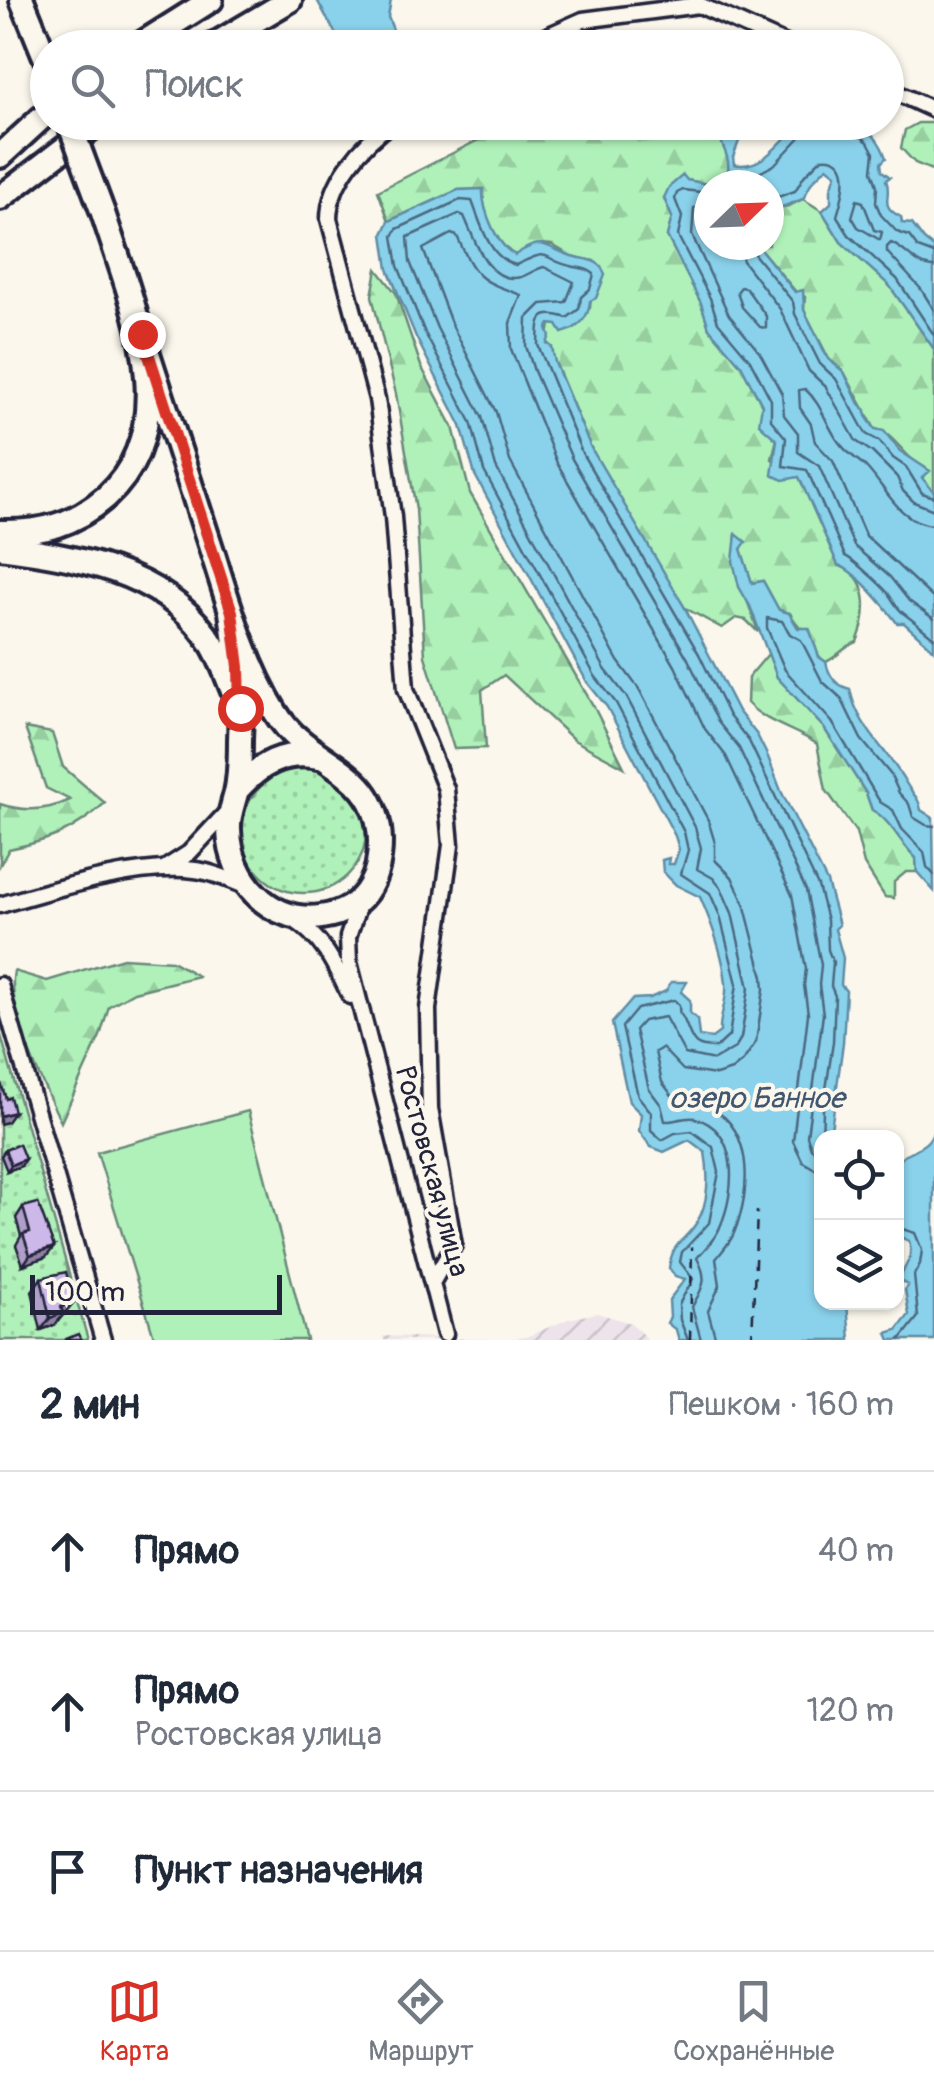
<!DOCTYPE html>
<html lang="ru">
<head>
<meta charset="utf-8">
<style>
  body { margin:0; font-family:Pangolin,sans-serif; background:#f2f2f3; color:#1f2937 }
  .controls { position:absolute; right:30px; bottom:30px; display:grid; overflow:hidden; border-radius:20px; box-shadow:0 2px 8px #0004 }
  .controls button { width:90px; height:90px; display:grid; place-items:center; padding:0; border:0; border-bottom:2px solid #e0e1e3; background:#fff; color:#1f2937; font:50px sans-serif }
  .compass { position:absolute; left:694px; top:170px; width:90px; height:90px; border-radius:50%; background:#fff; box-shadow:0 2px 8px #0004; rotate:67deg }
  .scale { position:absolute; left:30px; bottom:25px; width:252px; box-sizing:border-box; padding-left:10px; border:5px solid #22223b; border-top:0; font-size:28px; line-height:35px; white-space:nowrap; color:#22223b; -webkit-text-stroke:8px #fbf7ec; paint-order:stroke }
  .stop { position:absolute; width:30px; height:30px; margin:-22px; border:8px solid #d93025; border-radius:50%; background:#fff }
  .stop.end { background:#d93025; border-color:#fff; box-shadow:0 2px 10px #0008 }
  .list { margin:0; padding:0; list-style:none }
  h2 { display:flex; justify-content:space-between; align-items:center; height:130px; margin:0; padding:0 40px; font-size:42px }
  h2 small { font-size:32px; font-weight:400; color:#747a83 }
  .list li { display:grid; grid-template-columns:65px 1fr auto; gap:30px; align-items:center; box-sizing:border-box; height:160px; padding:0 40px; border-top:2px solid #e0e1e3 }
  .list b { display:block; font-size:38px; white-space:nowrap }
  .list p { margin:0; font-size:32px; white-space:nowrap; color:#747a83 }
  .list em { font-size:32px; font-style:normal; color:#747a83 }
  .icon { flex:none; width:55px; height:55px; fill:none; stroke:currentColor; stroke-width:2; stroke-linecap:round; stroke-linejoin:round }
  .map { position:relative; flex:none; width:934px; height:1340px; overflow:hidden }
  .search { position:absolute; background:#fff; box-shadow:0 2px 8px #0004; left:30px; right:30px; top:30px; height:110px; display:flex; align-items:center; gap:25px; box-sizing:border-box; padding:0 35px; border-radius:55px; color:#747a83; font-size:38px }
  .sheet { height:610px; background:#fff }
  nav { display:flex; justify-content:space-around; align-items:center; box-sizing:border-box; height:140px; border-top:2px solid #e0e1e3; background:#fff; font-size:28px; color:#747a83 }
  nav a { display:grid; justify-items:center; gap:5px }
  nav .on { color:#d93025 }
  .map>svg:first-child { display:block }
</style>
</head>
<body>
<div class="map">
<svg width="934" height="1340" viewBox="0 0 934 1340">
  <defs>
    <pattern id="industrial-furrows" width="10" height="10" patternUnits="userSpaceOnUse" patternTransform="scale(2.5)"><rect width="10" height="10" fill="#ede4eb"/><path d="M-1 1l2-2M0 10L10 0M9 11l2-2" fill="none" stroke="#cbc3ca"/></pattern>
    <pattern id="grass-dots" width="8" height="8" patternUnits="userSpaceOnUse" patternTransform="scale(2.5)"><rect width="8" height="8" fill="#b0f1b9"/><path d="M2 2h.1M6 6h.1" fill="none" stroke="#97cea0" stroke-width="1.8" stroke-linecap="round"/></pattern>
    <pattern id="forest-firs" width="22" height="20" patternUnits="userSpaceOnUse" patternTransform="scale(2.5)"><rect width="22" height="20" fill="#b0f1b9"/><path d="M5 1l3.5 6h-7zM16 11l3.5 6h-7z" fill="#97cea0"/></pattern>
  </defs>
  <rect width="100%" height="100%" fill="#fbf7ec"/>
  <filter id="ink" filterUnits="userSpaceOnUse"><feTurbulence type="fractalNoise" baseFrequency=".01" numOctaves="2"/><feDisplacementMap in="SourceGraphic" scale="20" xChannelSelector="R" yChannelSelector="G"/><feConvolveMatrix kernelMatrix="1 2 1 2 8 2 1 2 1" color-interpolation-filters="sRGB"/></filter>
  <g filter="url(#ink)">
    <path fill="url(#industrial-furrows)" d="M597,1313L631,1323L648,1340H384L383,1336L499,1340L526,1337L568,1319Z"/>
    <path fill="url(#grass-dots)" stroke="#698a7a" stroke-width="2.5" d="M242 831a62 62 0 1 1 124 0a62 62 0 1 1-124 0Z
      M0,1032L88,1340H0Z"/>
    <path fill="url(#forest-firs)" stroke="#698a7a" stroke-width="2.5" d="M512,123H718C715,139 731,153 728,170L707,184L687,180L664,198L672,217L667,236L701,303L709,328L741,365L762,405L777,439L772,459L799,476L838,565C872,576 868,615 857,642C843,647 839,656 826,662C815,655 818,650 812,640C805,630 796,626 790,613L779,610L763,581L752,583L736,534C732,576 747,594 758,632L746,620L736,618L722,628L685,608L665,578L591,448L547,343L550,324L572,326L590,308L594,261L571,256L552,245L542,244L515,255C496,245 482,210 483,189L458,190L389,221L378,191Z
      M918,123H934V171L915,163L901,148L905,130Z
      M803,199L822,211L841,242L889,285L934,349V492L922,478L925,468C904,459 895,433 875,429L844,372L829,359L804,310L805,297L796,292L757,245H769V209L789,206Z
      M377,269L396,293L421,366L453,427L470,493L594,707L624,767L574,740L504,675L482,690L486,748L454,749L425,656L416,509L396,394L372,296Z
      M769,653L777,677L824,728L866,793L872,810C890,819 900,843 916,858L917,872H906L894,882V898L885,897L864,864L856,832L826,790L817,744C793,728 767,724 747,703L748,678Z
      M25,728L52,733L63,767L105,803C73,832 51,840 9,849L0,865V804C24,812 47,811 70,800L46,788Z
      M123,958L172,961L198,976L134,992L109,1006L100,1036L61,1122C43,1085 6,1011 14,971L47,981Z"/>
    <path fill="#b0f1b9" stroke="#698a7a" stroke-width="2.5" d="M248,1111L307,1340H155L97,1152Z"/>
    <path fill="#8ad2eb" stroke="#608ca5" stroke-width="2.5" d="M317,0H391L388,17L400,47H343Z
      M718,123H729L741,136L733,157L734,164C765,171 781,138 801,123C839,122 871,114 886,158L881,163L882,171L890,177L886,180C893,197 877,205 901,217L902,223L912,224L924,240L934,248V349L889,285L841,242L822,211L831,203V189L836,174L827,167L812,182L803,199L774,210L769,209V185H709V245H757L795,292L803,290L804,310L828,359L844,372L859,404L866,410V416L875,429L884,431L900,451L930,471L922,478L934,492V650L904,623H897C885,606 856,571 838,565L799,477L783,480L772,475L777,440L759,424L762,405L741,365L709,328L701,303L667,236L672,217L664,198L669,187L683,175L687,180L707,184L728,170C731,153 715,139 718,123Z
      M483,189C482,209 496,245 515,255C543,236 543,246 569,255C581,260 590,257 601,266L605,275L596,298L590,301C589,318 578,329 562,333L557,325L550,324L547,328L550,336L547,343L552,347L555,363L591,448L685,608L738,711L757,735L768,757L781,791L827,882L839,925L835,929L843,958L841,985L846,991L843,1043L830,1137L822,1138V1302L847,1303L850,1340H679L676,1330L667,1323L670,1317L669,1300L685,1279L675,1276L669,1268C673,1240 684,1243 697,1222C709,1203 709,1174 705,1152L689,1140L664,1152L651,1147L639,1131L641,1114L629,1102L612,1023L633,999L650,998L666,991L671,982H687L681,992L690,1000V1013L697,1019L699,1036L712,1038L720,1032C719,1015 728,1000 726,984C724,956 711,922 700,897L676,885L663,872L662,860L669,858L668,864H674L679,849L675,836L607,707L587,682L475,475L461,426L416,337L388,269L383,234L389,221L458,190Z
      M736,534L746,542L741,549L752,583L763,581L779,610L789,613L798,628H809L819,657L826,662C829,676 835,685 850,689C857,727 888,750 906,783C912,794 919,797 921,810L933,818L934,891L917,872L916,858C900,843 890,819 872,810L866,793L824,728L777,677L750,606L739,587L733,561Z
      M934,1128V1340H890L887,1333L897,1330L909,1315L905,1290L908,1285L900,1281C903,1264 915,1260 909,1241L900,1237L896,1225L897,1164C905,1148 930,1151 934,1128Z"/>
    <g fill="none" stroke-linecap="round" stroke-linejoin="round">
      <path stroke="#4c6881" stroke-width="2.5" d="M853,122L855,132L868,142L874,153L872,171L877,186L876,203L881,215L897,232L909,236L918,248L934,254
        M720,185L736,176L757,174L774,165L804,133L806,122
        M709,193L683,190L677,193L675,199L682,217L678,236L710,298L718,322L750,360L771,400V420L786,438L783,466L807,470L845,556C854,560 880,584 888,593C892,599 897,608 903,613C914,621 923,629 934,638
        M769,200L795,191L804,176L822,158C856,155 843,197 837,216L849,235L897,279L934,335
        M857,200L863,202L874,230L882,232L880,240L858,227L852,217Z
        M709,206L694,208L692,235L729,315L760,353L782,394L784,415L798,433V452L819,466L854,546L890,577L909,601L934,619
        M739,245L743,261L780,309L809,371L826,387L856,441L872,452L897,477L903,491L914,502L934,510
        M752,245L754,254L793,302L795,314L820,364L836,379L866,434L879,441L893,458L906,467L922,493L934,497
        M934,267C914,266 908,250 891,243L887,247V252L921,289L934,310
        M741,287L746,288L766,316V328L760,327L742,307L737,292Z
        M934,525C899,523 887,489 866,467C856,458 846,453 838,441C826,424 821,403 805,389L799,390L800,408L811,424L815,442L833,461L865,535L934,599
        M934,826L926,825L913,817L909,804L899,793L891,775L861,739L841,698L822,681L801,640L790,634L782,621L767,618V628L785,670L832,722L880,802L893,810L902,829L924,852L927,867L934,875
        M896,1227L915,1233L922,1250L920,1264L914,1275L918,1317L900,1340
        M688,1340L680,1320L679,1304L693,1279L680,1262L682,1252L709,1223L719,1172L713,1147L692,1131L675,1133L662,1140L651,1130V1112L638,1096L622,1027L637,1009L674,1000L679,1005C680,1022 678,1006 685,1022C693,1041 692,1048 716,1048L729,1036L737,984L720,916L710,893L681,874L688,850L684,832L616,703L595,676L484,471L471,422L425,333L398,266L393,236L397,229L460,200L472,201C481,224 489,259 516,265C556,246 538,259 571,266C581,269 585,267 594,274L590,289L581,297L579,309L567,318C536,308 539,322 538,345L582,453L699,654L729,716L749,741L818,886L827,920L828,950L833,962L831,986L835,996L833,1042L823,1110L822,1141
        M701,1340L692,1307C703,1287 709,1280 697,1258C704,1249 716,1239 720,1227C735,1193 741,1131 695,1118C684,1116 674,1122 665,1121L661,1105L649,1089L635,1030L643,1021L665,1017L685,1054L714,1060L735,1048L741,1038L749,988L732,913L721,888L713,878L697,869L701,848L695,827L626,696L605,669L496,467L482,417L437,328L410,262L408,237L459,214L464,216C474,238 488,286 521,277C530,274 535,269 544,267L574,282L566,302L541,304L527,318L526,346L534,371L572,459L688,659L718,722L739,748L806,890L821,965L819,985L823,1014L807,1136L811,1148L822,1157
        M716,1340L708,1311L720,1285L716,1259C722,1251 730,1243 734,1233C752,1190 755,1120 700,1104C692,1102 684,1103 677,1102L662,1082L655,1052L662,1048L683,1070L716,1075L732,1070L743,1061L756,1042L764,989L763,977L744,903L732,877L715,860V843L708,820L639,689L618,661L510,461L496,412L451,323L423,249L451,234L457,236C476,279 479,280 521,295L510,323L511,349L557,463L675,666L705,729L726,756L792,895L806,969L804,985L808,1014L793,1141L803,1162L822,1173"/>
      <defs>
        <path id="street" d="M520,48L583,20L699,5L795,48
          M886,88L934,110
          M393,122C363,143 329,181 329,219L377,399L393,517L406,689L446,789L451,845L428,1009L430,1109L454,1245L432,1283
          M164,869L189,853L229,810
          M359,904L348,937L349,962L445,1334
          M0,905C55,889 138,863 195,870C213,872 230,880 247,887
          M293,919C323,938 335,965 350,996
          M0,985L103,1340"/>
        <path id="primary" d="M22,0L48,64
          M135,48L211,0
          M209,48L290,0
          M0,156L48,112
          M0,198L99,122
          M142,335C165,407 189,479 212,551C229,605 246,665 276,713C309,767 379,766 380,842C380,858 378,872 370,886C360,904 342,914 321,917C270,924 230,880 229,830C228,817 233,805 236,793C240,776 240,757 240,740C242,697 237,655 231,612
          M0,532C42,533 74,525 106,497C187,424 130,298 103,213
          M0,547C75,557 159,570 206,635C220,653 227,678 236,698
          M237,790C260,764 284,750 319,757"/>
      </defs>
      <use href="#street" stroke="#22223b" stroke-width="21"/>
      <use href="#primary" stroke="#22223b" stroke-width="30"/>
      <path stroke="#22223b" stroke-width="2.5" stroke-dasharray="10 8" stroke-linecap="butt" d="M690,1340L692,1247
        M752,1340L757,1211"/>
      <use href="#street" stroke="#fbf7ec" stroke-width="14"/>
      <use href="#primary" stroke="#fbf7ec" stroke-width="22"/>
      <defs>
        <path id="primary-bridge" d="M69,122L103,213"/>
      </defs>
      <use href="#primary-bridge" stroke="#22223b" stroke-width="30" stroke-linecap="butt"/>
      <use href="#primary-bridge" stroke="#fbf7ec" stroke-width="22"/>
    </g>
    <path fill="#b09fc8" stroke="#22223b" stroke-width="2.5" d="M5,1150L21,1166L7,1171L1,1156Z
      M23,1207L54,1247L46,1257L23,1265L16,1245L21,1236L16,1218Z
      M41,1278L65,1314L62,1315L55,1325L41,1330L32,1291Z"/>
    <path fill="#9082a3" stroke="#22223b" stroke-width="2.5" d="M14,1112L7,1122L0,1124V1116Z
      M25,1159L21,1166L7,1171L11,1165Z
      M54,1247L46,1257L23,1265L30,1255Z
      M74,1302L55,1325L41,1330L50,1318L61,1307Z"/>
    <path fill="#cdb9e9" stroke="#22223b" stroke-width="2.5" d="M0,1080L6,1099L10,1097L14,1112L0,1116Z
      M19,1144L25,1159L11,1165L5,1150Z
      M38,1203L54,1247L30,1255L23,1234L30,1232L23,1207Z
      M66,1272L74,1302L61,1307L63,1313L50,1318L41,1278Z
      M78,1334L81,1340H66V1339Z"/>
  </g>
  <g fill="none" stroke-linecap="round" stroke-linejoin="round" filter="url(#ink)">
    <path stroke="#d93025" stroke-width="12" d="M142,334L232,612L239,667L240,708"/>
  </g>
  <g text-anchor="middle" stroke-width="8" stroke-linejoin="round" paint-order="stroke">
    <g font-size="28" fill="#22223b" stroke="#fbf7ec">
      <text transform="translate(433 1171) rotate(75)" y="10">Ростовская улица</text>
    </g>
    <g font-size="30" font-style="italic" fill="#415770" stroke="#fbf7ec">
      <text x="757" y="1108">озеро Банное</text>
    </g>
  </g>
</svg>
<div class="controls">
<button><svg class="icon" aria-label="locate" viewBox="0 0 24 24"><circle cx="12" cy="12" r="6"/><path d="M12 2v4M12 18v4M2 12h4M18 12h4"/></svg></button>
<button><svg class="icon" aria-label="layers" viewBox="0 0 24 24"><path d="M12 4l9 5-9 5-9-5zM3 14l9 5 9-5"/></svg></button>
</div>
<svg class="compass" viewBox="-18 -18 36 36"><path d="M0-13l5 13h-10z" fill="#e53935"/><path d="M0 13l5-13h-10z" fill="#747a83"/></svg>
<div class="scale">100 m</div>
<div class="stop" style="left:240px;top:708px"></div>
<div class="stop end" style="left:142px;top:334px"></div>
<div class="search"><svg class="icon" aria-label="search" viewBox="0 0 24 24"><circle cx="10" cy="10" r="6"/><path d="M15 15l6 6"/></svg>Поиск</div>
</div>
<section class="sheet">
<h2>2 мин<small>Пешком · 160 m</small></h2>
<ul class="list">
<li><svg class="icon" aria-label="ahead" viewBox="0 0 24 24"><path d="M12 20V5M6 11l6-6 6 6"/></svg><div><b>Прямо</b></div><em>40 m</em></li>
<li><svg class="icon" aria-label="ahead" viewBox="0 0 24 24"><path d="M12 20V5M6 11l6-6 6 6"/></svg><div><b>Прямо</b><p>Ростовская улица</p></div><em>120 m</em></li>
<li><svg class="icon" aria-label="arrive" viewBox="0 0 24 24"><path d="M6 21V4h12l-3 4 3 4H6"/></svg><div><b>Пункт назначения</b></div></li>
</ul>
</section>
<nav>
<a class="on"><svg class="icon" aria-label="map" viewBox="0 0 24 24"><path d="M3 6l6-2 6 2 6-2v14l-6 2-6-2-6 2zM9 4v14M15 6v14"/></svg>Карта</a>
<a><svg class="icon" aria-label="directions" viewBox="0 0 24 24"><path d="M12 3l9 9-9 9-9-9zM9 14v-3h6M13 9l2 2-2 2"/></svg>Маршрут</a>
<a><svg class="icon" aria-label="saved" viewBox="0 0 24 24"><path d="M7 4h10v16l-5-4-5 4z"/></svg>Сохранённые</a>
</nav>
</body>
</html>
